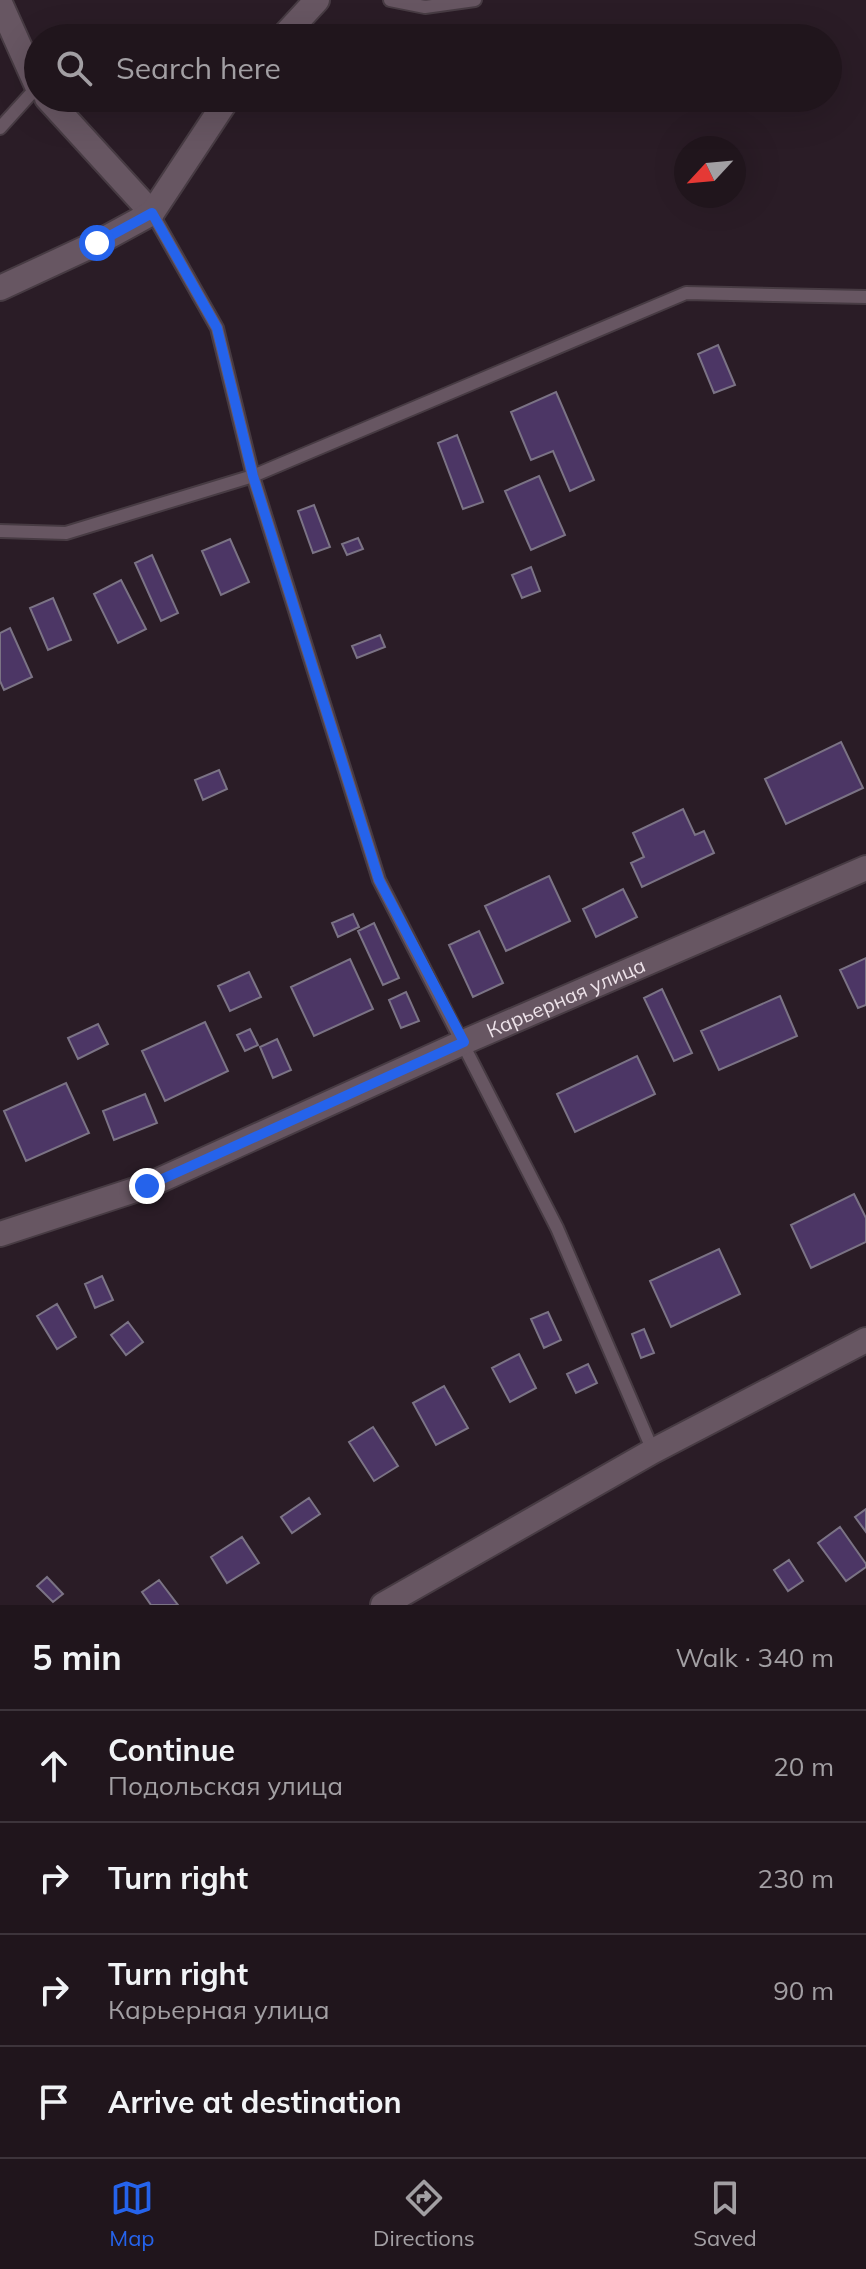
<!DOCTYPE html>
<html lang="en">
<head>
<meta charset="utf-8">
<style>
  body { margin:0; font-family:Mulish,sans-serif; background:#281e25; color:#f1f3f6 }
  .compass { position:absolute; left:674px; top:136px; width:72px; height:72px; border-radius:50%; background:#20151c; box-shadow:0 8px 32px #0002; rotate:244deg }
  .stop { position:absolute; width:24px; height:24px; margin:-18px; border:6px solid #2563eb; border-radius:50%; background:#fff }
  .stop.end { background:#2563eb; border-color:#fff; box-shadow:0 2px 8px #0008 }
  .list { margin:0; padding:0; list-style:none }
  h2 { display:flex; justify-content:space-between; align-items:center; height:104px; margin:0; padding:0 32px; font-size:34px }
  h2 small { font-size:26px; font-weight:400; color:#a29fa3 }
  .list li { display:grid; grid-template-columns:52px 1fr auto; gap:24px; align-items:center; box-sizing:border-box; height:112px; padding:0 32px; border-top:2px solid #3d343b }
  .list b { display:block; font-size:30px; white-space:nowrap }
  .list p { margin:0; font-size:26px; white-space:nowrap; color:#a29fa3 }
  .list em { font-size:26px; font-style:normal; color:#a29fa3 }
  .icon { flex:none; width:44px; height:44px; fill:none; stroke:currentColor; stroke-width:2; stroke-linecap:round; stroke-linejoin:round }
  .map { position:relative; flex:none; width:866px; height:1605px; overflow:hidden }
  .search { position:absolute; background:#20151c; box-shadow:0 8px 32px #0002; left:24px; right:24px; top:24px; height:88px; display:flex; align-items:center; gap:20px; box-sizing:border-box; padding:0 28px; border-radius:44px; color:#a29fa3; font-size:30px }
  .sheet { height:552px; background:#20151c }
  nav { display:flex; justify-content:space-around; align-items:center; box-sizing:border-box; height:112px; border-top:2px solid #3d343b; background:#20151c; font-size:22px; color:#a29fa3 }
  nav a { display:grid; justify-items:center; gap:4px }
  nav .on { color:#2563eb }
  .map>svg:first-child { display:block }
</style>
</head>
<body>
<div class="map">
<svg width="866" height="1605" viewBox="0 0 866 1605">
  <rect width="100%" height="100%" fill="#2a1c26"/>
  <path fill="#4c3665" stroke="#7b7385" stroke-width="2" d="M718,345L735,385L714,393L698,354Z
    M556,392L594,480L570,491L553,451L531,460L511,412Z
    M457,435L483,502L463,509L438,443Z
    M539,476L565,535L531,550L505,491Z
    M314,505L330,547L313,553L298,511Z
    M358,538L363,549L347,555L342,544Z
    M230,539L249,582L221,595L202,551Z
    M152,555L178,613L161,621L135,563Z
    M531,567L540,591L522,598L512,575Z
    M121,580L146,629L118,643L94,594Z
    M53,598L71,640L48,650L30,608Z
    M10,628L32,677L4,690L0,681V633Z
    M380,635L385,647L357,658L352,646Z
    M841,742L863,788L786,824L765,779Z
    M219,770L227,789L203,800L195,780Z
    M683,809L695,835L704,831L714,853L642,887L631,863L644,857L633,833Z
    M549,876L570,921L506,951L485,906Z
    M623,889L637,917L596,937L583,909Z
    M353,914L359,927L338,937L332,923Z
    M374,923L399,978L383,985L358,931Z
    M479,931L503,983L473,997L449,945Z
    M866,958V1005L858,1008L840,970Z
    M350,959L373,1009L314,1036L291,987Z
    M249,972L261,997L230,1011L218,986Z
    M662,989L692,1053L674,1061L644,998Z
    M406,992L419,1021L401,1028L389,1000Z
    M780,996L797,1036L719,1070L701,1031Z
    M205,1022L228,1071L165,1101L142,1051Z
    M98,1024L108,1044L78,1059L68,1038Z
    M250,1029L258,1045L245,1051L237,1035Z
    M277,1039L291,1070L273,1078L260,1047Z
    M637,1056L655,1094L575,1132L557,1094Z
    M66,1083L89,1133L26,1161L4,1111Z
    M145,1094L157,1123L114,1140L103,1111Z
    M854,1194L866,1218V1242L811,1268L791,1225Z
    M719,1249L740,1294L671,1327L650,1281Z
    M102,1276L113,1300L95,1308L85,1284Z
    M57,1304L76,1337L57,1349L37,1316Z
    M548,1312L561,1340L544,1348L531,1319Z
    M128,1322L143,1342L126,1355L111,1335Z
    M644,1329L654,1353L641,1358L632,1334Z
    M519,1354L536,1388L510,1402L492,1368Z
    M588,1364L597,1383L576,1393L567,1374Z
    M444,1386L468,1428L436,1445L413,1403Z
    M373,1427L398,1466L374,1481L349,1442Z
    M309,1498L320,1514L292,1533L281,1517Z
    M866,1509V1532L855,1517Z
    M840,1527L866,1564V1567L846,1581L818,1543Z
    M242,1537L259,1563L227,1583L211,1557Z
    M789,1560L803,1581L788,1591L774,1570Z
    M47,1577L63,1594L53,1602L37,1586Z
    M159,1580L178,1605H151L142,1592Z"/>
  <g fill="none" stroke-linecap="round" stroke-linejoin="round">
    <defs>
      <path id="lane" d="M390,0L425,7L475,0
        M0,128L37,87
        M152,213L217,328L253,476L379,880L557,1228L653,1451
        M0,531L66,533L253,476L686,293L866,297"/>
      <g id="street">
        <path d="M0,3L38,88"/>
        <path d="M282,38L317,0"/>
        <path d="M47,98L152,213"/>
        <path d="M0,288L97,243L152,213L228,98"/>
        <path id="s1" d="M0,1234L147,1186L464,1042L866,868"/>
        <path d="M383,1605L653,1451L866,1340"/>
      </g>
    </defs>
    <use href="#lane" stroke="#473b43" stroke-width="16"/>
    <use href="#street" stroke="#473b43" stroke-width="28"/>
    <use href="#lane" stroke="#675662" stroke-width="12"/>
    <use href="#street" stroke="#675662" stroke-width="24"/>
  </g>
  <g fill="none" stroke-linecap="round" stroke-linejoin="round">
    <path stroke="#2563eb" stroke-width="10" d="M97,243L152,213L217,328L253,476L379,880L464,1042L147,1186"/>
  </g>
  <g text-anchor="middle" stroke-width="8" stroke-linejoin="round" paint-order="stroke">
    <g font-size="20" fill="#ede2e9" stroke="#2a1c26">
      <text dy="7" stroke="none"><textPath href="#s1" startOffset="614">Карьерная улица</textPath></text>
    </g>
  </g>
</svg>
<svg class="compass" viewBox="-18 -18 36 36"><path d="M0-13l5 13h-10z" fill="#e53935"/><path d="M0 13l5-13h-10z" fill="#a29fa3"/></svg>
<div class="stop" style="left:97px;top:243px"></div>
<div class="stop end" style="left:147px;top:1186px"></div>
<div class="search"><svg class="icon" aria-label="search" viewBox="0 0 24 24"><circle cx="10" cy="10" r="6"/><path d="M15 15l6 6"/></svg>Search here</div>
</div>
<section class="sheet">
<h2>5 min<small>Walk · 340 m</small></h2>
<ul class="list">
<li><svg class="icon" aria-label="ahead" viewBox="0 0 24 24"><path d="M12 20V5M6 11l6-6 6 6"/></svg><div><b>Continue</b><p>Подольская улица</p></div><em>20 m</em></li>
<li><svg class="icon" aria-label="right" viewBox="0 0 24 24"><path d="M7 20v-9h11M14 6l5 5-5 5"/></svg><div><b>Turn right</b></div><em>230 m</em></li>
<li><svg class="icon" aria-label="right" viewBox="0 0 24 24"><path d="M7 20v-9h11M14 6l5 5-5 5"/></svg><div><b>Turn right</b><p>Карьерная улица</p></div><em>90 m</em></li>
<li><svg class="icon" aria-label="arrive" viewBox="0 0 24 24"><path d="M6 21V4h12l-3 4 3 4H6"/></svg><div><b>Arrive at destination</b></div></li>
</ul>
</section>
<nav>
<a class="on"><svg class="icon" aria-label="map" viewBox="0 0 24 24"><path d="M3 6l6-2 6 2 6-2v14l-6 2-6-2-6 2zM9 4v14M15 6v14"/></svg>Map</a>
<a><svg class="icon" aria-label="directions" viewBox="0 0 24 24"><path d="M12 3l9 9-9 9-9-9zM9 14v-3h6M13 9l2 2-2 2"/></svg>Directions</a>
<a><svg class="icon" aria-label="saved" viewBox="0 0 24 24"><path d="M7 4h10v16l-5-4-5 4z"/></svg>Saved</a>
</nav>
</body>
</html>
